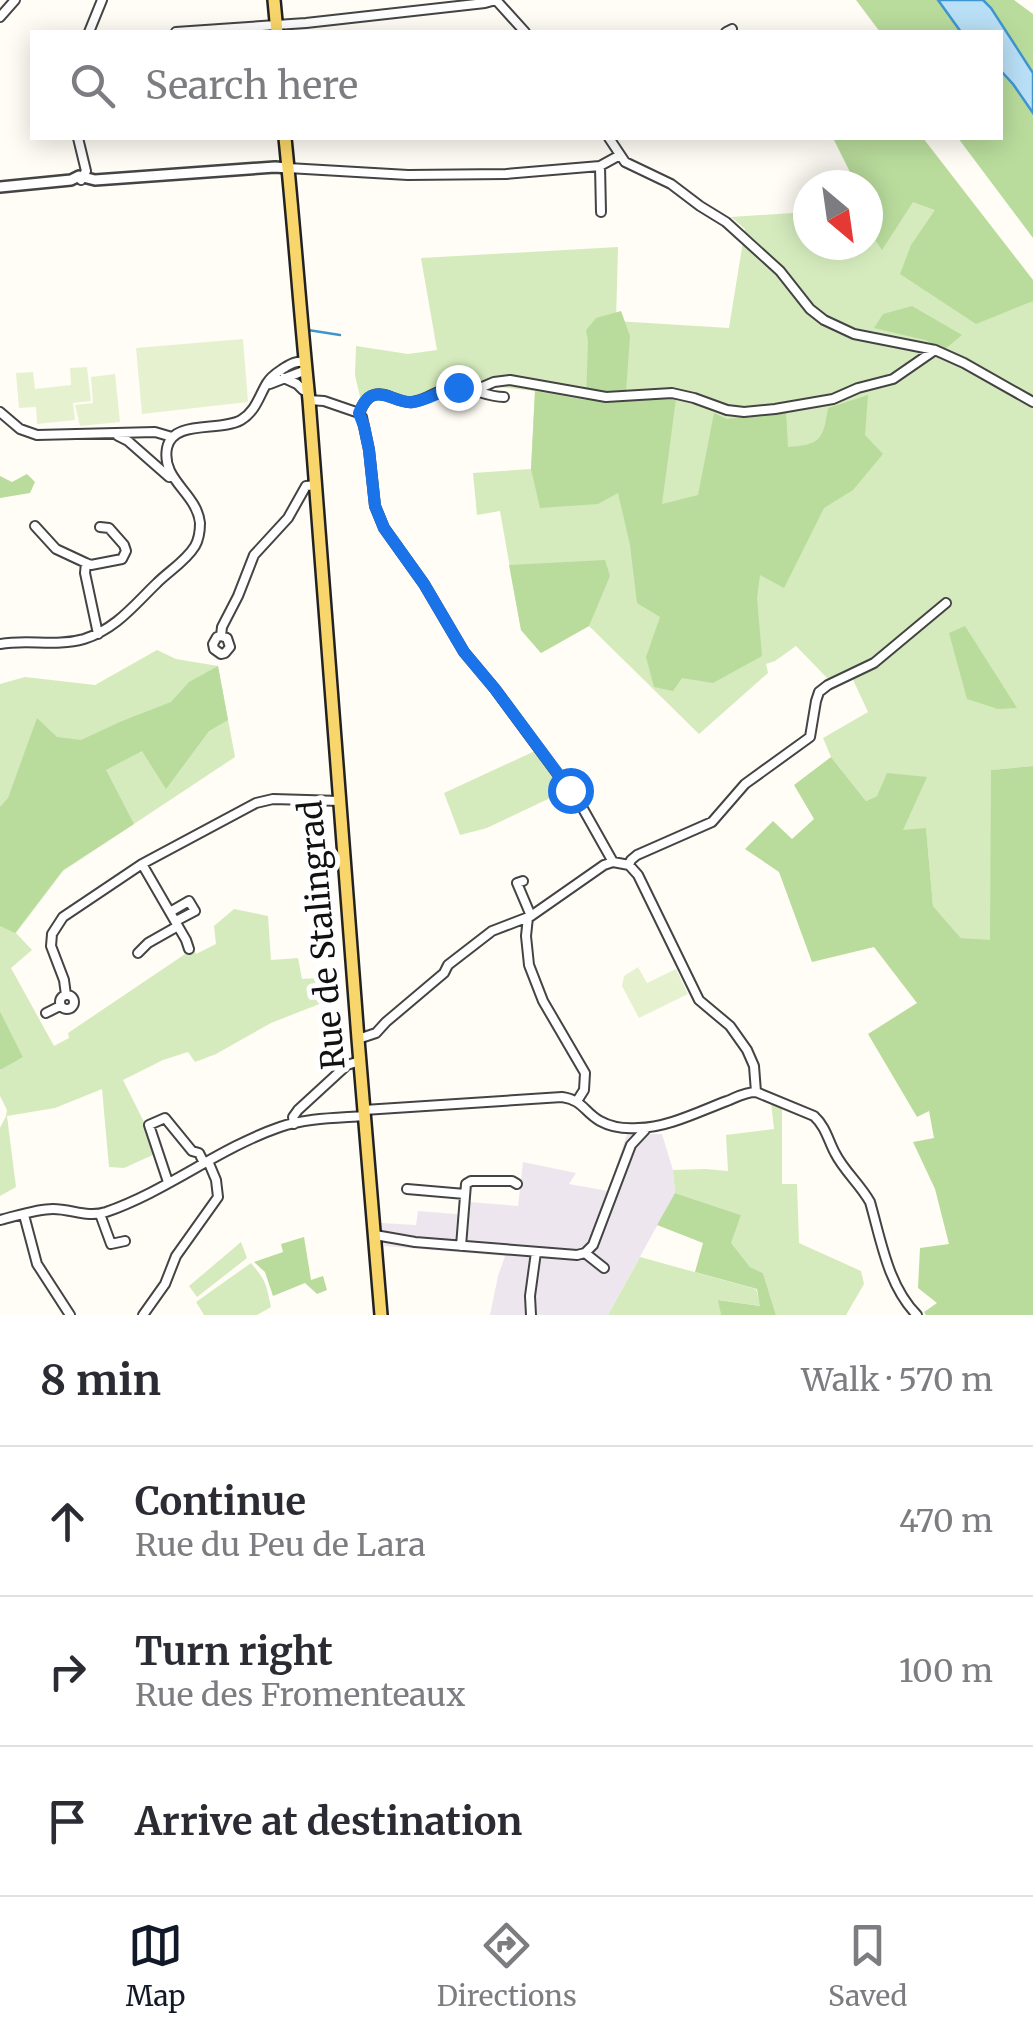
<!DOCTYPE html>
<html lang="en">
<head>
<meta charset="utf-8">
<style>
  body { margin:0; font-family:Merriweather,serif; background:#f7f7f7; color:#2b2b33 }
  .compass { position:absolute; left:793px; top:170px; width:90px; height:90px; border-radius:50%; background:#fff; box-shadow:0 5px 25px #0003; rotate:151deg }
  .stop { position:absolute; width:30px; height:30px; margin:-22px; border:8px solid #1a73e8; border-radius:50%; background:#fff }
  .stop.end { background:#1a73e8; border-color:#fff; box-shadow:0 2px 10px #0008 }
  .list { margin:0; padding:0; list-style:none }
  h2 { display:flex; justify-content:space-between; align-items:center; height:130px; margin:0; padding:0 40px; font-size:42px }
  h2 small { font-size:32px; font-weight:400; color:#7c7c81 }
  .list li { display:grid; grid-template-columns:65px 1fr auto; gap:30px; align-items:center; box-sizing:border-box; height:150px; padding:0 40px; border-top:2px solid #e1e1e2 }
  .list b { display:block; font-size:38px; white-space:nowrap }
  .list p { margin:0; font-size:32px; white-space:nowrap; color:#7c7c81 }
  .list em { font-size:32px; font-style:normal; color:#7c7c81 }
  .icon { flex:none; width:55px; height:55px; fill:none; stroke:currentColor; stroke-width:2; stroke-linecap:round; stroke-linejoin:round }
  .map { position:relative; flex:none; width:1033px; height:1315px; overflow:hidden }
  .search { position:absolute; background:#fff; box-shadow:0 5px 25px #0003; left:30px; right:30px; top:30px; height:110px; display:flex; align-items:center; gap:25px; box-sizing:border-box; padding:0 35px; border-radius:0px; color:#7c7c81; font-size:38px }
  .sheet { height:580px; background:#fff }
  nav { display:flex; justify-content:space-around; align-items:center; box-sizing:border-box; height:140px; border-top:2px solid #e1e1e2; background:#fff; font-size:28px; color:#7c7c81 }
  nav a { display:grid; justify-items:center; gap:5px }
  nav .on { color:#111827 }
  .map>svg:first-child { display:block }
</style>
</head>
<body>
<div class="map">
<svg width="1033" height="1315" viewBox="0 0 1033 1315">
  <rect width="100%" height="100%" fill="#fffdf5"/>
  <path fill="#eee6ef" d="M627,1134H662L673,1170L675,1193L608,1315H490L498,1276L505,1256L384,1246L381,1223L416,1225L418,1211L468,1215L469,1202L518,1206L523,1162L576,1173L569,1184L608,1191Z"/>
  <path fill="#d5ebbd" d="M860,168L948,199L1033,297V766L991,770V941L961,938L933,906L926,829L902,831L877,796L866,801L831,757L823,738L868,712L849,671L829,680L796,646L775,661L766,664L768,673L699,734L589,626L541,653L521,630L500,511L477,515L473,473L531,469L535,391L473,384L446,385L419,398L410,400L373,390L361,401L355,375L356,346L408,354L437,350L421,258L618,247L616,321L729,328L745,229L731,217L808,212V245H868V185H849Z
    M157,650L176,659L218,666L235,757L63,871L16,933L32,950L11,968L54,1046L69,1038L68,1033L194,948L196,954L216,944L214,926L234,909L268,916L271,960L298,958L302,979L318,978L322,1003L271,1023L216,1054L195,1062L188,1052L163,1060L123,1080L156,1146L155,1154L124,1168L109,1167L102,1089L55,1108L7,1116L16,1187L0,1196V1128L6,1116L7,1110L0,1096V1071L4,1066L23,1057L0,1011V684L25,677L95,685Z
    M535,751L565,791L487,828L460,835L444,793Z
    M771,1102L782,1109V1184H797L799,1243L861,1271L864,1284L846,1315H776L763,1273L750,1267L730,1243L741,1215L675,1193L673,1170L706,1169L728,1171L726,1135L774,1129Z
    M241,1242L247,1258L197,1297L189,1286Z
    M640,1257L756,1289L761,1306L719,1300L721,1315H608Z
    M251,1263C266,1281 266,1283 271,1307L257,1315H204L196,1302Z"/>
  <path fill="#b9dc9c" d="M856,0H938L961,32H880Z
    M983,0H1014L1033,14V73Z
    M1001,71L1013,84L1033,113V238L958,138H1000Z
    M833,138H923L1033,280V301L976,324L900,274L911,245L935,210L913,202L882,250L868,230L878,192L850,172Z
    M912,306L962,335L945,349L925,340L874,328L883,314Z
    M621,311L630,336L626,392L676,399L662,504L698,495L714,413L727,419L786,411L788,447C821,445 823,439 828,408L868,395L865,435L883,454L853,490L824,508L784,588L760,575L757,598L762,656L713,683L682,678L673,691L654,687L646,657L660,617L637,603L630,545L618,493L598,504L540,508L531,469L535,391L586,400L588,341L586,330L596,318Z
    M27,474L35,482L30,493L0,498V476L12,482Z
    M605,560L610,576L589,626L541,653L521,630L509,565Z
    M965,626L1017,708L998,709L967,699L949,633Z
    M218,666L228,720L209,731L166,789L142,751L106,770L134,824L63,870L15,933L0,926V807L8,798L37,718L57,737L81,740L122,721L171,702L189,682Z
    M831,757L866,801L877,796L887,773L927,777L903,830L926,828L933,906L961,938L990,940L991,770L1033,766V1315H926L924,1312L937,1303L918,1288L920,1248L949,1244L935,1189L913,1142L934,1138L929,1111L917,1117L868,1034L917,1003L874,947L812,962L779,872L745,849L773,821L792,839L814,819L794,785Z
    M0,1011L23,1057L0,1070Z
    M675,1193L741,1215L731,1243L750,1267L763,1273L776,1315H721L718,1300L760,1306L757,1289L695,1272L703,1243L657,1225Z
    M304,1237L311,1280L323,1276L327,1290L317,1294L305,1283L273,1296L265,1272L254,1262L283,1252L281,1244Z"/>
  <path fill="#e6f2cf" d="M243,339L248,402L142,414L136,348Z
    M87,367L91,401L73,403L75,420L37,424L36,407L19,408L16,373L33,372L35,389L71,385L70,368Z
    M115,374L120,422L80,426L75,405L93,403L91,377Z
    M638,967L647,983L676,969L688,994L639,1018L622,986L624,976Z"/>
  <path fill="#b9e0f7" stroke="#3f96cf" stroke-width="2.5" d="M938,0H983L991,8L1033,73V113L1013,84L1001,71L1000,32H961Z"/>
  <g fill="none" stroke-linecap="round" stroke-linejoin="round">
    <path stroke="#3f96cf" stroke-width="2.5" d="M308,330L340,335"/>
    <defs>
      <path id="minor" d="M496,0L525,32
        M0,17L15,0
        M89,32L102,0
        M176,32L306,23L485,3L496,0
        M726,32L732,29
        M78,138L86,171L81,180
        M609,138L625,162L671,184L700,206L726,222L780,271L810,309L824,320L854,334L935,350L964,363L1033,402
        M600,166L601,212
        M288,168L408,175L506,174L600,166L620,155
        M284,378L297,384L303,390
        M270,384L306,370
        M473,391L494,382L510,380L606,397L672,393L694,398L727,410L744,412L775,409L833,399L858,388L893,379L935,350
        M308,400L324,401L359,413C362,406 366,397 374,395C386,391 400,404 412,402C428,401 441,386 457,387C473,388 487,397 504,397
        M0,412L20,429L37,435L155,432L172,437
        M359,413L362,417L369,450L375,506L384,528L424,584L464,652L495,689L582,807L613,862
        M118,436L128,441L169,477
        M35,526L56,549L86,563
        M98,634L85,573L86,563L91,565L122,559L126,551L124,545L109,528L100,527
        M221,636L227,638L230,647L225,653L221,654L214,649L213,644L217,637L221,636L222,627L238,596L254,555L288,518L306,486L316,485
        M0,644C28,639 56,647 84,639C116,629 134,605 157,583C169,571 186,561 195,546C199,539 200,531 200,523C197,493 161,480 167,448C173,419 220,432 241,420C256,411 259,396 267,383C271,376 278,372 284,368C292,363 296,361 305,362
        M142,864L186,940L189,949
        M629,865L638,875L699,1000L730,1026L747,1050L754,1066L756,1092
        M523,881L517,883L531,916
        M170,912L189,901L195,911L176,921
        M528,917L526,936L529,965L543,1001L585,1073L584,1090L577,1101
        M138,953L148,943L178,926
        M60 1002a7 7 0 1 1 14 0a7 7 0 1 1-14 0Z
        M66,995L64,980L51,946L52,934L63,917L142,864L256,803L273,799L340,801
        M46,1013L60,1006
        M358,1039L376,1033L386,1022L444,973L448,965L492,931L531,916L604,865L613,862L629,865L631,860L637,855L712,822L745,784L810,737L816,701L819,692L828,685L874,663L946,603
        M756,1092L814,1116C826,1127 828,1140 835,1153C844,1171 860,1184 870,1202C881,1240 888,1286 917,1315
        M364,1110L562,1097C583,1100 584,1112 600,1121C611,1127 626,1129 638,1128C667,1128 700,1111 727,1101C737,1097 745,1092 756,1092
        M294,1124L293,1117L298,1110L347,1065L360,1061
        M168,1182L149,1125L165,1118L192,1151L199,1153L204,1163
        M407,1189L465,1194
        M100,1214L111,1244L125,1241
        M24,1215L37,1264L70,1315
        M0,1220C17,1216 36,1209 53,1209C72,1209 87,1218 106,1212C167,1191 219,1148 280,1127C306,1118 337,1118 364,1116
        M375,1235L415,1242L577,1255L585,1253L593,1245L631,1145L645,1130
        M461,1246L466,1184L471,1181H512L517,1184
        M585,1253L604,1268
        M143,1315L165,1284L176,1256L218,1197L216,1180L208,1161
        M531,1315L530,1296L536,1252"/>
      <path id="tertiary" d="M0,187L71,180L79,176L95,180L275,167L288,168"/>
      <path id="primary" d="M274,0L277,32
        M285,138C294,225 300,313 309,400L358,1039L381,1315"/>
    </defs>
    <use href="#minor" stroke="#444" stroke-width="12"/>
    <use href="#tertiary" stroke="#444" stroke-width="14"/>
    <use href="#primary" stroke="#222" stroke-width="16"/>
    <use href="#minor" stroke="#fff" stroke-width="8"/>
    <use href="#tertiary" stroke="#fff" stroke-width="9"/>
    <use href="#primary" stroke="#f9d66b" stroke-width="11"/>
  </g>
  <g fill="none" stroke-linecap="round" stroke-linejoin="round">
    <path stroke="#1a73e8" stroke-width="12" d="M458,387C442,389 429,400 413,402C400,404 387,392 374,395C366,397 362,406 359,413L364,426L369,450L375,506L384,528L424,584L464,652L495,689L570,790"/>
  </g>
  <g text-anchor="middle" stroke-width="10" stroke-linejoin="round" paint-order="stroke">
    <g font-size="32" fill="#111" stroke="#fff">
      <text transform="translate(322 935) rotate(-95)" y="11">Rue de Stalingrad</text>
    </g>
  </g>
</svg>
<svg class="compass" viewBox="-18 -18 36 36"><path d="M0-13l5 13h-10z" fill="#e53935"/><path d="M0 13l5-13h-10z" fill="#7c7c81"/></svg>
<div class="stop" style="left:570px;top:790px"></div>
<div class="stop end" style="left:458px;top:387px"></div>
<div class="search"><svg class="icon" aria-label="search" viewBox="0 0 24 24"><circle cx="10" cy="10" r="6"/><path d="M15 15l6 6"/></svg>Search here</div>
</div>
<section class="sheet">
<h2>8 min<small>Walk · 570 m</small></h2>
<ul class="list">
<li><svg class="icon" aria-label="ahead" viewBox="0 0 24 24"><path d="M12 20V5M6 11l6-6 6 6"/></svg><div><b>Continue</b><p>Rue du Peu de Lara</p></div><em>470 m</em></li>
<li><svg class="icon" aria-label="right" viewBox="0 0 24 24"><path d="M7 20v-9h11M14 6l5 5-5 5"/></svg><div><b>Turn right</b><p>Rue des Fromenteaux</p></div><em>100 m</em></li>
<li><svg class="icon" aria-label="arrive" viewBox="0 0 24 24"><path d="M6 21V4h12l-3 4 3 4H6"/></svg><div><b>Arrive at destination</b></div></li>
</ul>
</section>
<nav>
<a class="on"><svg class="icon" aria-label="map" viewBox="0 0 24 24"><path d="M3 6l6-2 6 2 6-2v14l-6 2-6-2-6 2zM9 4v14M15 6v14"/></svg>Map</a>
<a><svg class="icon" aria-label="directions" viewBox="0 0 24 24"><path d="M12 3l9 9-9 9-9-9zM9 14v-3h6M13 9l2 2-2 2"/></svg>Directions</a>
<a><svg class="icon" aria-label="saved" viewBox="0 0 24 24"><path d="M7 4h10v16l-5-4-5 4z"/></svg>Saved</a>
</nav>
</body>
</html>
